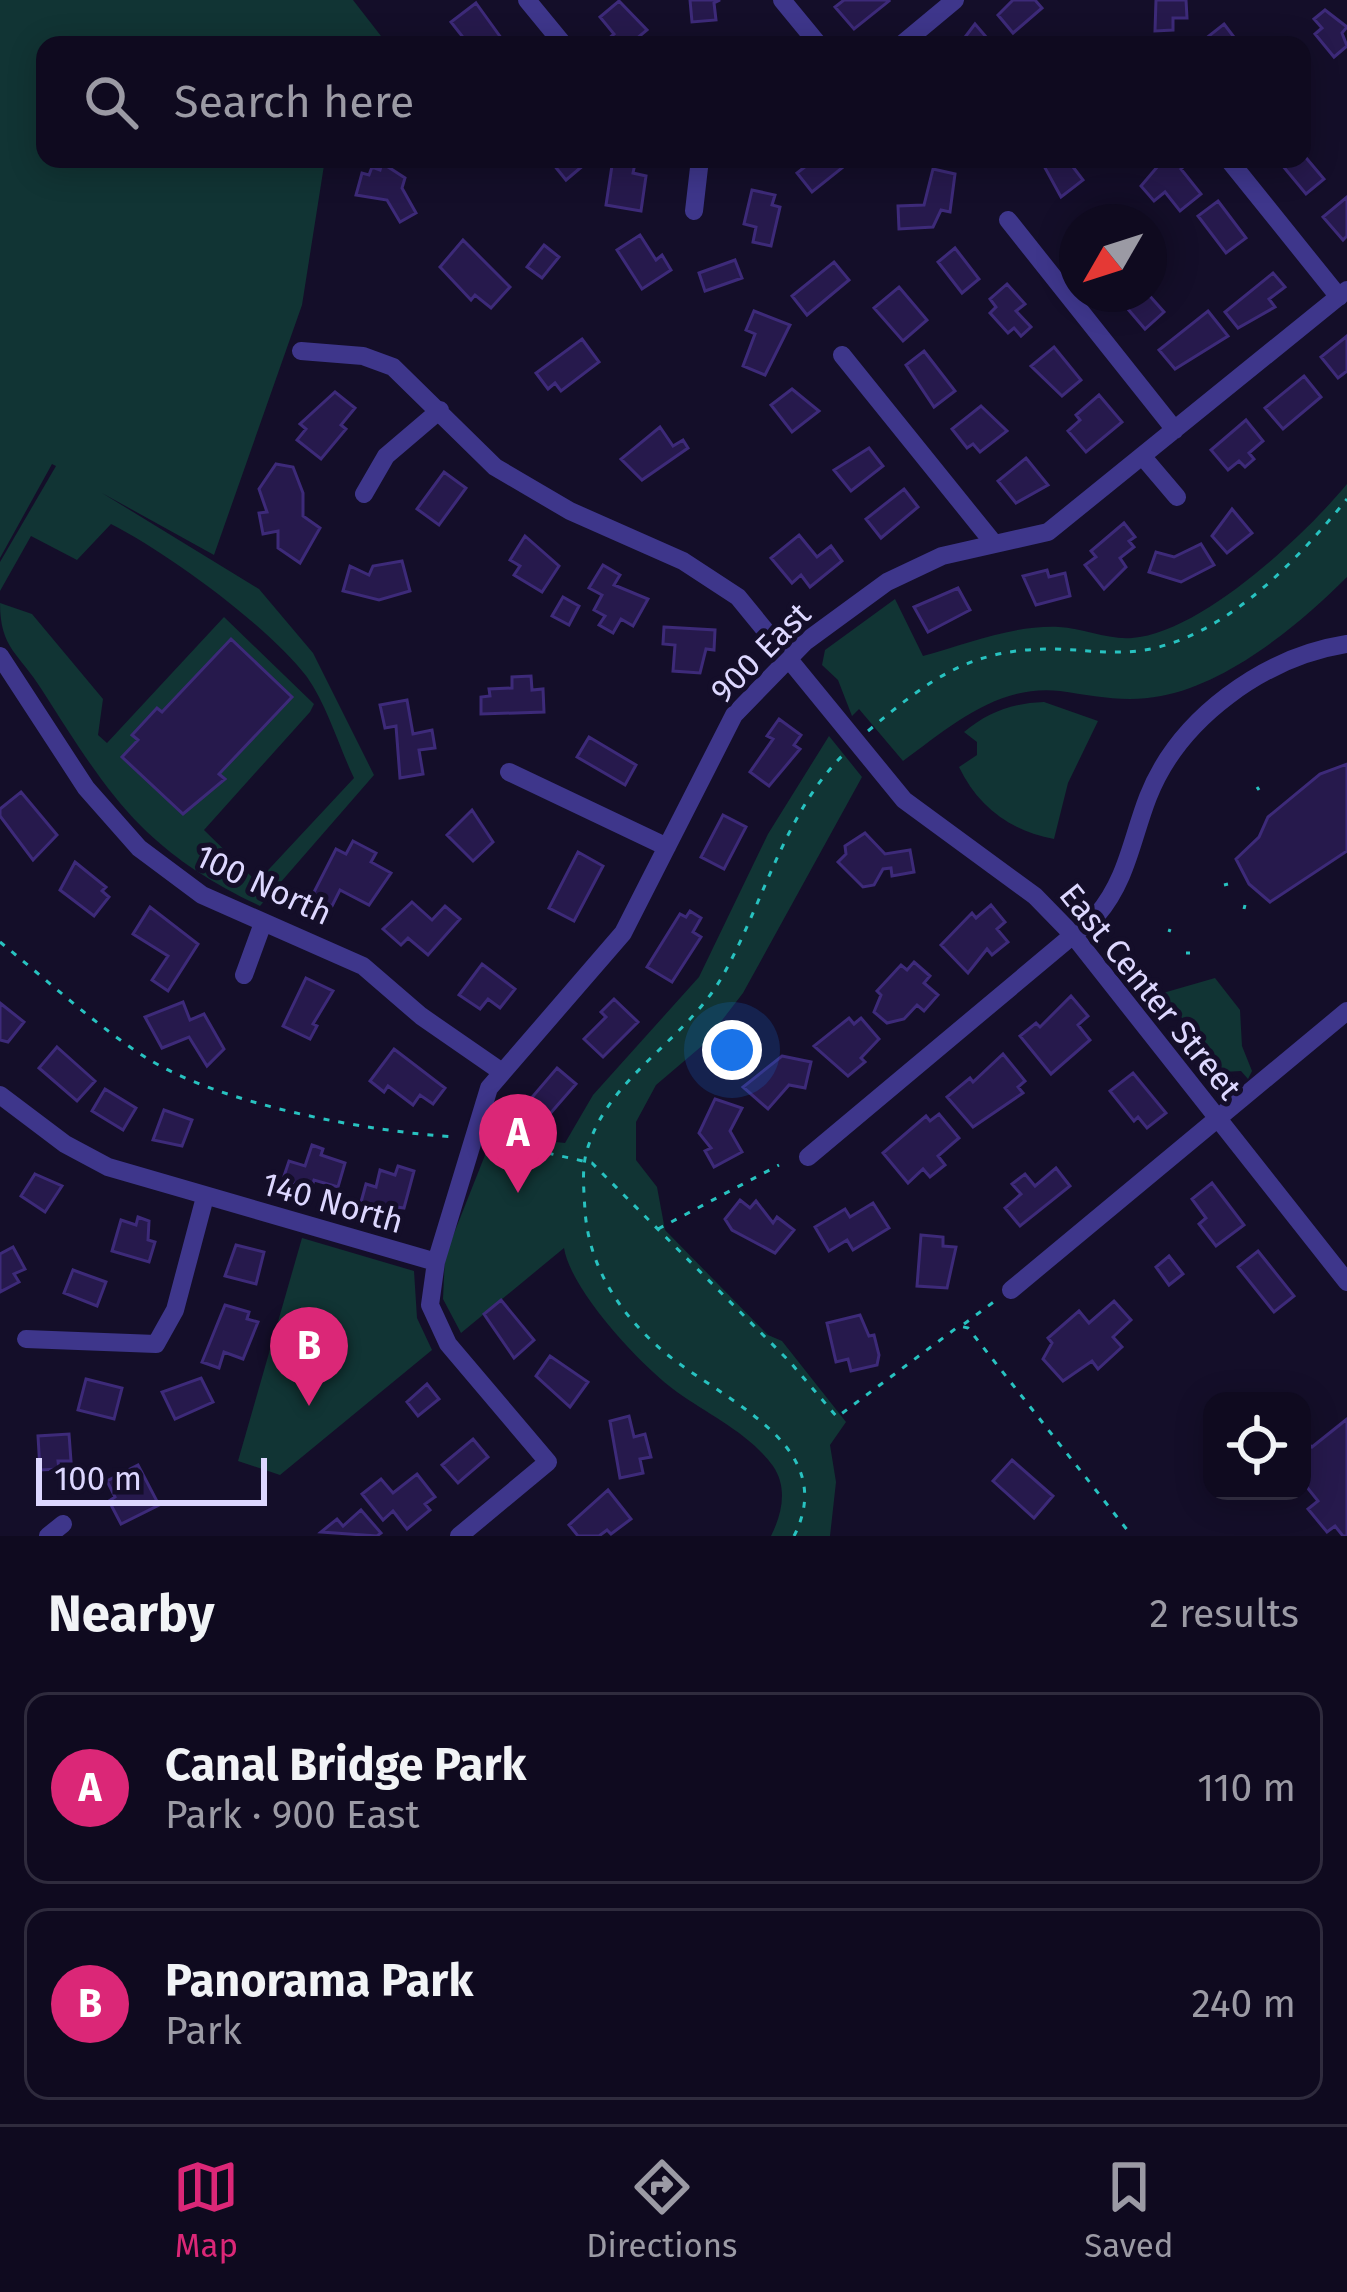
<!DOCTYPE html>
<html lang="en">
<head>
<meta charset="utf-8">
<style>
  body { margin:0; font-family:"Fira Sans",sans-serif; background:#1d182c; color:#f1f3f6 }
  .controls { position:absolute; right:36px; bottom:36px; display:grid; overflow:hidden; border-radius:24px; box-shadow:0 6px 30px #0003 }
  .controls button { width:108px; height:108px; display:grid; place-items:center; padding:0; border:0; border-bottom:3px solid #2f2b3d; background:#0f0a1f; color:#f1f3f6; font:60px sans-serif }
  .compass { position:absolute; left:1059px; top:204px; width:108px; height:108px; border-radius:50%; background:#0f0a1f; box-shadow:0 6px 30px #0003; rotate:231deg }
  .scale { position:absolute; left:36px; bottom:30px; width:231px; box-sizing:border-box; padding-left:12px; border:6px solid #ddd7ff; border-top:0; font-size:33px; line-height:42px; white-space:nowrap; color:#ddd7ff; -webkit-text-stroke:9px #140e29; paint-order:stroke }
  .you { position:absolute; left:732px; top:1050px; width:42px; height:42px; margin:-30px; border:9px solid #fff; border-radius:50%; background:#1a73e8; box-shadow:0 0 0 18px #1a73e833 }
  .badge { display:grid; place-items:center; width:78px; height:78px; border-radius:50%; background:#db2777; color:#fff; font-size:39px; font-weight:700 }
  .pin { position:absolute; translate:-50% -99px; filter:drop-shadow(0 3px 6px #0008) }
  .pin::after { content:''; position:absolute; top:63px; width:42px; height:36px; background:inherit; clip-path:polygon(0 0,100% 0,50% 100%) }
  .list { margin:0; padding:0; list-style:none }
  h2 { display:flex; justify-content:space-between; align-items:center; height:156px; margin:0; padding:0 48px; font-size:51px }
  h2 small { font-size:39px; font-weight:400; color:#9b9aa4 }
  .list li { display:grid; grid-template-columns:78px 1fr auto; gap:36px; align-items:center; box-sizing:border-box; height:192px; margin:0 24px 24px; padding:0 24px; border:3px solid #2f2b3d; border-radius:24px }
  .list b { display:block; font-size:45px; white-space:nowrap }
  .list p { margin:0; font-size:39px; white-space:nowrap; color:#9b9aa4 }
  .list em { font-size:39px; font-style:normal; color:#9b9aa4 }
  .icon { flex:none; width:66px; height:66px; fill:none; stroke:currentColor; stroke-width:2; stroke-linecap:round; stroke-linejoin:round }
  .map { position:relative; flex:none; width:1347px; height:1536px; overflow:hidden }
  .search { position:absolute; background:#0f0a1f; box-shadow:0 6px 30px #0003; left:36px; right:36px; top:36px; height:132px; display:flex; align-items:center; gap:30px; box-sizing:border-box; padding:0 42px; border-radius:24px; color:#9b9aa4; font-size:45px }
  .sheet { height:588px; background:#0f0a1f }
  nav { display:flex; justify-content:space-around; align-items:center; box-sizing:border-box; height:168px; border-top:3px solid #2f2b3d; background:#0f0a1f; font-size:33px; color:#9b9aa4 }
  nav a { display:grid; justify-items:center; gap:6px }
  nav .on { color:#db2777 }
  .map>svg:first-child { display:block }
</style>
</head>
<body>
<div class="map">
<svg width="1347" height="1536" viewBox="0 0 1347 1536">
  <rect width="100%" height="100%" fill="#140e29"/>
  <path fill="#113434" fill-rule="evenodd" d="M0,0H353L388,45H45V159H325L302,305L214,555L102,493L259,589L313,653L374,775L260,906C142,850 109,795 42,690C19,653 0,649 0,603L32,614L103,699L98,735L107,743L224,617L314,704L310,712L204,830L257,882L354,778C339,747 327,705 307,677C268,626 168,553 111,524L77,560L31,536L0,591V562L56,466L52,464L0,558ZM230,639L291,696L219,774L225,780L183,814L123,757L138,740L133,734L157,708L162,712Z
    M1347,484V577C1299,625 1229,683 1161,696C1126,703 1094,696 1060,691C997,684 950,727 903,761L859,709L852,716L838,680L822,665L825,650L895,599L923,656C967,644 1012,625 1059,627C1083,628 1108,640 1132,638C1201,633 1305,535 1347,484Z
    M1044,702L1098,721L1068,783L1054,839C1011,831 978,807 959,767L977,755V742L964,732C988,712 1013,703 1044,702Z
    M829,736L862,777L743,993L703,1045L656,1085L636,1122V1160L657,1187L665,1230L768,1335L782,1341L846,1422L830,1445L836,1482L830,1536H771C782,1514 788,1488 773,1466C749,1433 709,1415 677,1392C642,1367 571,1291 564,1248L461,1333L443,1299L445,1256L493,1135L565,1143L593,1095L699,977L768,834Z
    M1215,978L1240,1010L1242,1046L1252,1071L1248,1079L1241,1071L1223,1072L1163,993Z
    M302,1238L414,1271L417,1318L432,1350L280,1475L238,1461Z"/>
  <path fill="#26194c" stroke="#3d2a79" stroke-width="3" d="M690,0H720L714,3L716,20L692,22Z
    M844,0H888L889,1L854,29L835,7Z
    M1035,0L1042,8L1013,33L998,15L1013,0Z
    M1156,0H1186L1187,18H1173V30L1155,31Z
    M619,1L647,30L629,45H609L606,41L614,34L600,17Z
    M476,3L504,42L500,45H469L451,22Z
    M1325,10L1347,27L1342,33L1347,46L1334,57L1315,34L1322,28L1314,19Z
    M975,24L993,45H959Z
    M1224,24L1240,45H1209L1205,39Z
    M1302,153L1324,179L1306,194L1277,159H1302Z
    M549,159H591L566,180Z
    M613,159H636L633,173L646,176L641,211L606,205Z
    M815,159H842L847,164L812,192L797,173Z
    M1053,159H1067L1083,180L1061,197L1044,166Z
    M1164,159H1180L1185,165L1181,169L1201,194L1180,211L1165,192L1154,201L1141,186Z
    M382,163L405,178L402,188L416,213L400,222L387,200L356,195L362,173L369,175L372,167L380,170Z
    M933,169L955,174L950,212L941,210L933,227L899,229L898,206L924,205Z
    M752,190L775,195L772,205L780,207L771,246L753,242L756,227L744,224Z
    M1347,197V236L1343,240L1323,217Z
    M1218,201L1246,238L1226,253L1198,216Z
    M640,235L656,260L662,255L671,270L642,289L617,250Z
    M463,240L510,287L491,308L475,295L471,300L440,267Z
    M544,245L559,257L542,278L527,267Z
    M955,248L979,279L962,293L938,262Z
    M735,260L742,278L705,291L699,273Z
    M834,262L849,280L807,315L792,296Z
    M1273,273L1285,287L1269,299L1275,307L1238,328L1225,312Z
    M1007,284L1025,304L1016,311L1031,327L1021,336L1014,328L1008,333L990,313L996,307L990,299Z
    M899,287L927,320L903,341L874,308Z
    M1115,294H1148L1164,312L1145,329Z
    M754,311L790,325L765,375L743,366L755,334L746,330Z
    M1208,311L1228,336L1175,369L1159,350Z
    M1347,336V371L1338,378L1321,357Z
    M582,339L599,362L561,391L555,383L548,389L536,373Z
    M1054,347L1081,380L1062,396L1031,366Z
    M924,351L955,391L934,407L906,365Z
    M1304,376L1321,397L1283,429L1265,408Z
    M792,389L819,411L792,432L771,405Z
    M335,392L355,408L341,425L346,429L321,459L297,440L306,429L300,424Z
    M1099,395L1122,422L1086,452L1068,431L1080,420L1076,415Z
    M981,406L1007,431L980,452L973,444L967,448L952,429Z
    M1246,420L1263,441L1249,453L1254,459L1245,467L1239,461L1228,470L1211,450Z
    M660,427L673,446L683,440L688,448L642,480L621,459Z
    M869,448L883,466L851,491L834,470Z
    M1026,458L1048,485L1016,503L998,481Z
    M276,464L293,467L303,493V516L320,528L300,563L278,548V531L263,534L259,513L267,512L259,489Z
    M444,472L466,488L439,525L417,509Z
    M904,489L918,507L881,538L866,519Z
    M1232,509L1252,533L1227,553L1212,536Z
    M1124,523L1135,537L1129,541L1134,547L1120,558L1126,567L1104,589L1085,565L1096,557L1091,551Z
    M799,535L817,557L831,546L842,561L810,587L801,575L792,583L771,558Z
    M525,536L559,566L542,592L514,575L520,566L510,560Z
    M1201,544L1214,565L1181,582L1149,572L1156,552L1174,557Z
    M402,561L410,591L379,600L343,591L350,566L369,575L373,566Z
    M603,565L620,575L614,585L648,599L633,626L621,619L613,633L599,625L605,616L594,610L602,595L589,588Z
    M1047,570L1049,577L1065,573L1070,596L1036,605L1023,576Z
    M958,588L970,610L928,632L914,607Z
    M563,597L579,606L569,625L552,616Z
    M664,627L715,630L714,650L706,649L700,673L673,671L675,645L663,644Z
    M231,639L292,697L219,774L225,779L183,814L122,757L138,740L132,735L157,708L162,712Z
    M531,676L532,690L543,689L544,712L481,714V697L490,696L489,689L512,688V677Z
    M407,700L413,734L432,730L435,748L419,750L423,774L400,778L396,726L385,728L380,705Z
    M779,719L801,735L794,745L800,749L769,786L750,772L773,739L767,736Z
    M589,737L636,765L625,785L577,757Z
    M1347,764V851L1270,902L1249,884L1236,859L1259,837L1268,817L1320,774Z
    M21,792L57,835L33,860L0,816V809Z
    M472,810L493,842L473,861L447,835Z
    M723,815L746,827L724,869L701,857Z
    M865,833L885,854L910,850L914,872L892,876L891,868L883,869L874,885L863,887L838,862L846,854L845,846Z
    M353,841L376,853L371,862L391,873L369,905L340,890L332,906L312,896L336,849L346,854Z
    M578,852L603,866L574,921L549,908Z
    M75,862L106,887L102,891L109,897L94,916L60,890Z
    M412,902L432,920L445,906L460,919L428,955L408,938L401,945L383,929Z
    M991,905L1005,922L997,929L1008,942L992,955L987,949L968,973L941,945L972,913L976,918Z
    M150,907L198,944L168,991L152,980L168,956L133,934Z
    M690,911L701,918L693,932L701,937L672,982L647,967L680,914L686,917Z
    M914,962L930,976L924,983L938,995L924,1011L917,1005L904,1019L887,1023L874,1012L881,995L877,991L901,965L907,970Z
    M482,964L515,989L500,1008L488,999L480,1009L459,995Z
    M306,978L333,991L313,1024L317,1026L310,1039L283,1026Z
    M1071,996L1088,1016L1078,1025L1090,1040L1051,1074L1020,1036L1036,1023L1040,1027Z
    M614,999L638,1022L603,1057L584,1039L606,1017L601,1012Z
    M183,1002L190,1020L204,1014L224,1049L207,1066L189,1037L162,1048L145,1017Z
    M0,1003L24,1022L8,1042L0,1040Z
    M849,1018L854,1024L861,1018L879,1039L861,1058L865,1062L848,1076L814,1046Z
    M57,1047L95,1081L77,1101L39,1068Z
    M394,1049L445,1088L433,1104L420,1095L413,1105L388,1086L384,1092L370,1081Z
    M1003,1054L1025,1081L1018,1087L1023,1093L973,1127L947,1097L970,1078L973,1082Z
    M782,1056L811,1062L805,1088L789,1085L768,1109L743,1087Z
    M557,1068L576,1084L534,1132L516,1116Z
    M1133,1073L1166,1113L1147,1128L1138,1117L1134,1121L1110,1091Z
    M105,1089L136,1108L123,1130L92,1111Z
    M715,1099L742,1108L730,1131L742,1152L714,1167L705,1151L711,1148L699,1133Z
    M164,1110L192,1120L182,1146L153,1140Z
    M939,1114L959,1138L938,1156L945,1165L930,1177L923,1169L908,1183L883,1153L926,1116L930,1121Z
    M312,1145L323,1149L321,1155L345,1163L338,1187L314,1180L311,1189L283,1179L289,1161L305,1166Z
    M398,1166L414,1171L404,1208L361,1202L366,1184L376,1187L380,1170L395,1175Z
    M1056,1168L1070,1186L1020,1226L1005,1208L1021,1194L1012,1184L1025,1174L1035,1186Z
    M35,1174L62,1186L45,1212L21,1196Z
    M1212,1183L1244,1225L1216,1246L1199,1224L1206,1218L1192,1199Z
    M740,1200L750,1208L756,1201L773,1223L777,1217L794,1230L775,1253L732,1230L725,1219Z
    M873,1203L889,1228L853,1250L847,1240L829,1251L815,1227L845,1209L850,1217Z
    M138,1217L149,1221L148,1240L155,1242L149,1262L112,1251L121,1220L136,1225Z
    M921,1235L943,1237V1246L956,1247L947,1288L917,1286Z
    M236,1245L264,1252L256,1284L225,1276Z
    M13,1247L25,1269L14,1274L19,1282L0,1292V1254Z
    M1258,1251L1294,1296L1274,1312L1238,1267Z
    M1169,1256L1183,1274L1169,1285L1156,1267Z
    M73,1270L106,1282L97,1306L64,1293Z
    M501,1300L534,1340L514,1358L484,1314Z
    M1114,1301L1131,1320L1113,1337L1122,1347L1098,1369L1092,1361L1063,1381L1043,1359L1052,1343L1048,1338L1079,1311L1089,1323Z
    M225,1305L249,1312L247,1319L258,1322L243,1359L224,1352L219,1368L202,1362Z
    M860,1315L869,1336L874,1335L879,1355L877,1365L851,1371L848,1359L836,1362L827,1323Z
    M550,1356L588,1382L570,1407L536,1376Z
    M201,1378L213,1402L175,1419L162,1392Z
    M86,1379L122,1388L114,1419L78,1410Z
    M427,1384L439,1399L418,1416L407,1402Z
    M629,1416L634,1437L645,1434L651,1457L640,1459L643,1473L620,1478L610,1421Z
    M1347,1419V1536H1343L1335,1526L1327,1532L1308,1509L1318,1501L1302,1481V1439L1312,1447Z
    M69,1434L71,1461H58L59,1469L40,1470L38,1436Z
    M473,1439L488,1457L458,1483L442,1465Z
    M1012,1460L1053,1496L1034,1518L993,1481Z
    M138,1465L159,1505L121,1524L109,1501L115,1497L107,1481Z
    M417,1474L435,1497L425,1504L430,1510L407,1529L393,1511L383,1520L362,1494L381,1479L393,1493Z
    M608,1490L631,1519L611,1534L607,1530L599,1536H578L569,1525Z
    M361,1510L381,1533L377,1536L321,1532L337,1519L343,1526Z"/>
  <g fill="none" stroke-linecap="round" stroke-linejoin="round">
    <path stroke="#28c2c0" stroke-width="3" stroke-dasharray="6 9" stroke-linecap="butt" d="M868,731C930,679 970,648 1055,649C1089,650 1121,656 1155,648C1233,629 1298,559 1347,499
      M1257,787L1259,790
      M1224,885L1228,884
      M1244,909L1245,905
      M1169,932L1170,929
      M0,942C47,980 94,1024 145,1057C218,1104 369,1132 456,1137
      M1186,953H1190
      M489,1140L592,1163L790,1362L837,1417L959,1326L968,1328L1132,1536
      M658,1229L779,1165
      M964,1324L995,1301
      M794,1536C843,1440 711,1397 655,1344C616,1308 589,1264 585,1211C584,1190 581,1167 588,1147C610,1076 686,1040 722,977C763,905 784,813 844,754"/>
    <path stroke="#3e368b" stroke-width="18" d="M527,0L564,45
      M782,0L819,45
      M901,45L955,0
      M1228,159L1339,297
      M694,211L700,159
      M1008,220L1175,430
      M301,351L363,356L393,367L495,467L570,511L683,561L738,597L904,800L1035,896L1073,935L1347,1282
      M842,355L992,541
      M1143,457L1177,497
      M364,494L386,456L440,410
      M0,656L86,788L139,848L202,895L363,966L421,1016L499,1070
      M509,772L667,847
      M244,975L263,923
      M0,1095L65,1144L108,1167L436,1262
      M808,1157L1097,915C1127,880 1132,838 1148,797C1179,718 1264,657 1347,644
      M1011,1290L1347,1011
      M26,1339L156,1344L175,1310L205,1197
      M48,1536L63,1524
      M459,1536L548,1462L448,1344L430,1305L436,1262L489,1088L623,933L734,715L805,642L887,582L942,556L1048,532L1347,290"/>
  </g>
  <g text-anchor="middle" stroke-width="10" stroke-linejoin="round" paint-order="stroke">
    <g font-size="33" fill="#ddd7ff" stroke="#140e29">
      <text transform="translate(760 652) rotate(-45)" y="12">900 East</text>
      <text transform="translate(264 884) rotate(25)" y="12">100 North</text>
      <text transform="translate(1151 991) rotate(51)" y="12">East Center Street</text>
      <text transform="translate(333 1202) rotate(16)" y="12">140 North</text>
    </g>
  </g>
</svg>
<div class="controls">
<button><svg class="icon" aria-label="locate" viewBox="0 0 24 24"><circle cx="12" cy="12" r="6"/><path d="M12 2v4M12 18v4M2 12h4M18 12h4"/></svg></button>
</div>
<svg class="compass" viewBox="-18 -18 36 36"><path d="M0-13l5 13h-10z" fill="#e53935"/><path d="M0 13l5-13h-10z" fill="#9b9aa4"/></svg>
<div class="scale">100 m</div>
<div class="you"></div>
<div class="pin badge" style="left:518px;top:1193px">A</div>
<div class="pin badge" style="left:309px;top:1406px">B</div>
<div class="search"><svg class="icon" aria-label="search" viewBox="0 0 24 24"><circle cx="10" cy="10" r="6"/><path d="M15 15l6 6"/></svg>Search here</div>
</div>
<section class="sheet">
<h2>Nearby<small>2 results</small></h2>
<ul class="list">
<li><span class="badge">A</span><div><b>Canal Bridge Park</b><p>Park · 900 East</p></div><em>110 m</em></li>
<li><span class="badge">B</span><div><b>Panorama Park</b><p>Park</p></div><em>240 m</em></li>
</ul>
</section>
<nav>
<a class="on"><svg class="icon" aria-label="map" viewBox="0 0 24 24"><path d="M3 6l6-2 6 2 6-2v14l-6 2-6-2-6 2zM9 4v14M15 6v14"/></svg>Map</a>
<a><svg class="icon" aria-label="directions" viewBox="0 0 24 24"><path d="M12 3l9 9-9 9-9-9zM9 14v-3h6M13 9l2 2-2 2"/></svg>Directions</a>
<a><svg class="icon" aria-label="saved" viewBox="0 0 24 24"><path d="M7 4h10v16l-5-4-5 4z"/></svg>Saved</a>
</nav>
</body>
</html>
